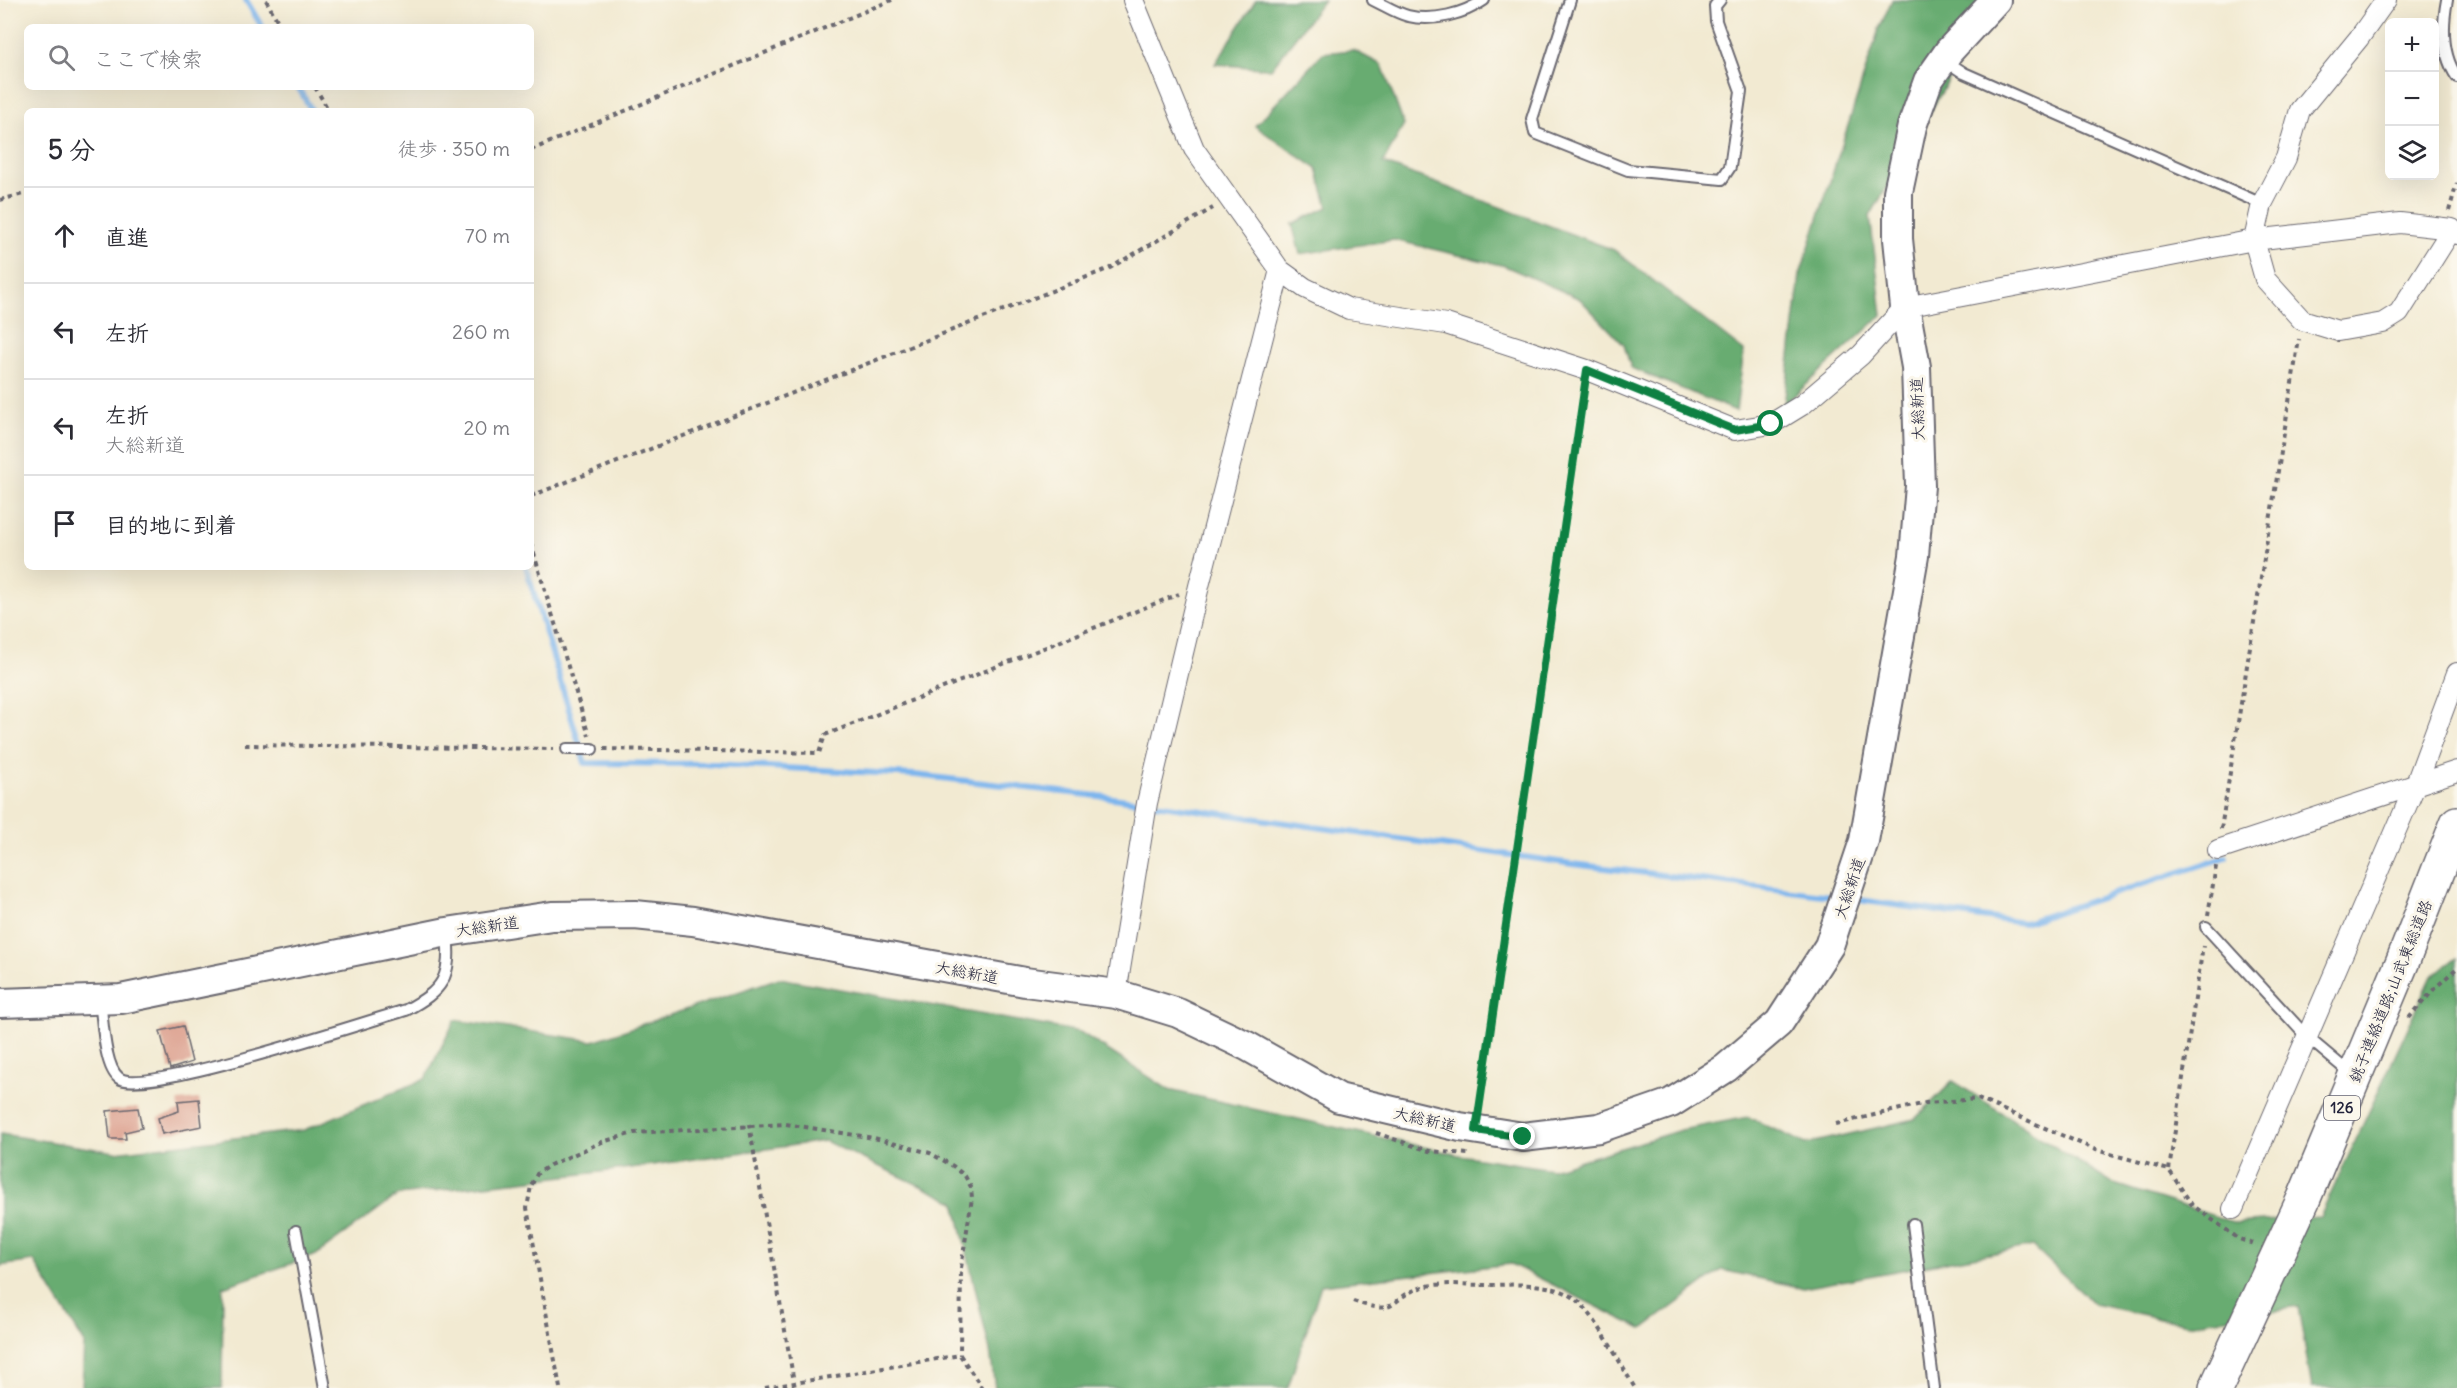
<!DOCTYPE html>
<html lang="ja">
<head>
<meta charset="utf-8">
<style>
  body { margin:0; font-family:Delius,"Klee One",sans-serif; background:#f7f7f7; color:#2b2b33 }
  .controls { position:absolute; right:18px; top:18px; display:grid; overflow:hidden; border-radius:9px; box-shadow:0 6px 24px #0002 }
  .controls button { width:54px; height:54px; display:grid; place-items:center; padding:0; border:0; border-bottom:2px solid #e1e1e2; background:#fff; color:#2b2b33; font:30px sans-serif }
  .stop { position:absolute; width:18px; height:18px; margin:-14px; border:4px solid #0b8043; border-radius:50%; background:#fff }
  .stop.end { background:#0b8043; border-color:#fff; box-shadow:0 2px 6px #0008 }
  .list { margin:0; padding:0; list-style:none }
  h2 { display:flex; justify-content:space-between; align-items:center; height:78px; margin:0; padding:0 24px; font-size:26px }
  h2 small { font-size:20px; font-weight:400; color:#7c7c81 }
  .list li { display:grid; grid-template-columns:39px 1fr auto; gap:18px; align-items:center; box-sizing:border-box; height:96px; padding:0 24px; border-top:2px solid #e1e1e2 }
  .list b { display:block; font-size:22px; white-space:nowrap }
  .list p { margin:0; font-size:20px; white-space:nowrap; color:#7c7c81 }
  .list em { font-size:20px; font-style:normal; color:#7c7c81 }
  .icon { flex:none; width:33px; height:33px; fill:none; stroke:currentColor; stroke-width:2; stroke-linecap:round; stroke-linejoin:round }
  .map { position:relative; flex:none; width:2457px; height:1388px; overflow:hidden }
  .search { position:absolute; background:#fff; box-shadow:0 6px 24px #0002; left:24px; top:24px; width:510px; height:66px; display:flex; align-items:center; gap:15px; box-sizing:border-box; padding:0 21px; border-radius:9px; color:#7c7c81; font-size:22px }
  .panel { position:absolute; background:#fff; box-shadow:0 6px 24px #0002; left:24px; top:108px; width:510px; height:462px; border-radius:9px }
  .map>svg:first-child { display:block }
</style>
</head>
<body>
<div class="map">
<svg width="2457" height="1388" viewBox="0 0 2457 1388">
  <rect width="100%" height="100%" fill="#fbf7ec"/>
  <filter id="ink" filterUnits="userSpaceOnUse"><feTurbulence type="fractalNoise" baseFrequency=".0167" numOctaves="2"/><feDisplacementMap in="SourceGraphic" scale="12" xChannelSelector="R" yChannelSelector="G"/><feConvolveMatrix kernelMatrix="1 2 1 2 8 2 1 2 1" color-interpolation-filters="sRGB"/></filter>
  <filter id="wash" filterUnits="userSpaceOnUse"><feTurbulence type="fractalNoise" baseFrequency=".008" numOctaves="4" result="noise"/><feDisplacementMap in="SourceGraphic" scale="24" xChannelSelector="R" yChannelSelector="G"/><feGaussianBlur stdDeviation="1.35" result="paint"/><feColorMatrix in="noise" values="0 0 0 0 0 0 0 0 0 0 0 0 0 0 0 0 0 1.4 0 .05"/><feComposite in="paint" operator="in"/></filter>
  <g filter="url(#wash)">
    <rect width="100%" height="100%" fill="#f2ead2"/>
    <path fill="#68ac71" stroke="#456756" stroke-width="1.5" d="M1256,0H1324L1271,69L1215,64Z
      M1892,0H1995L1870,216L1882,315L1784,405L1800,275L1879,29Z
      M1353,50L1382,65L1404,125L1383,163L1614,250L1744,351L1736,411L1631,368L1624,345L1580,299L1505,266L1394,240L1300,254L1292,224L1328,207L1317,169L1255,126L1323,53Z
      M2457,958V1388H2312L2298,1307L2187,1324L2094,1304L2033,1246L1803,1288L1722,1270L1642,1329L1511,1264L1321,1285L1288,1388H995L990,1351L955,1202L825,1141L609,1171L398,1195L316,1255L223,1287L222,1388H82L84,1342L34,1261L0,1266V1134L115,1152L304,1130L425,1079L455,1020L593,1041L779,978L1080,1032L1169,1090L1459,1155L1552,1169L1681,1130L1748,1117L1806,1144L1915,1119L1953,1081L2111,1183L2236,1223L2320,1217L2432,976Z"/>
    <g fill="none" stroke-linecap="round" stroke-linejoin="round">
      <path stroke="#7db5ed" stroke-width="6" d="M246,0L262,27
        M298,87L312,111
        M526,567L585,763L714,764L915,775L1106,797L1573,864L1839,897
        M1852,899L2024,923L2226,857"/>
    </g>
    <g id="blocks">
      <path fill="#dc9f8d" d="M183,1026L192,1062L170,1069L160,1031Z
        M199,1099L202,1126L162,1134L158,1118L179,1111L178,1101Z
        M138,1108L142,1128L125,1132L126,1139H110L107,1111Z"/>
    </g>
  </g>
  <g filter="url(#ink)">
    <use href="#blocks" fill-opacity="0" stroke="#6b6870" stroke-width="1.5"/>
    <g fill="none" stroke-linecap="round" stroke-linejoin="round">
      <defs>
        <path id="lane" d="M1373,0C1384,5 1396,13 1408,16C1433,22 1464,14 1484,0
          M1570,0L1532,119L1535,133L1628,170L1722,179L1730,167L1741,91L1716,21L1715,6L1720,0
          M2447,0C2442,26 2441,54 2457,77
          M1943,59L1964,73L2262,204
          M567,749H592
          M2206,927L2307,1037L2351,1074
          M100,1001C103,1020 104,1067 119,1078C143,1096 365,1022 406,1010C443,990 452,978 447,933
          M1913,1224L1934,1388
          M296,1231L325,1388"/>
        <path id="street" d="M1133,0L1194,149L1280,270L1305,288L1349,309L1446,324L1587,370L1735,430L1771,424L1802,405L1861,355L1905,307L2254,240L2400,223L2452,229L2457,234
          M2386,0L2359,38L2300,110L2286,158L2262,204L2254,240L2265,279L2302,320L2338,331L2383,323L2399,313L2452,229
          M2218,850L2457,771
          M1116,994L1147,803L1199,586L1280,270
          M2233,1209L2415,786L2457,673"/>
        <path id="secondary" d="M0,1003L121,999L447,932L552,916L635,915L693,921L1025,982L1116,994L1178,1013L1247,1046L1339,1098L1460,1127L1523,1137L1599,1128L1671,1103L1726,1068L1779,1023L1829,946L1864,841L1914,556L1920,486L1916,367L1905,307L1898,239V192L1912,126L1928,81L1949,51L1996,0"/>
        <path id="highway" d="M2216,1388L2304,1198L2402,963L2457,823"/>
      </defs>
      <use href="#lane" stroke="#6b6870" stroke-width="14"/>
      <use href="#street" stroke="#6b6870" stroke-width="22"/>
      <use href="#secondary" stroke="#6b6870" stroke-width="32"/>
      <use href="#highway" stroke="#6b6870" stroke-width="36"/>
      <path stroke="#6b6870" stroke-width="4" stroke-dasharray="4.5 4.5" stroke-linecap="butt" d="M266,0L281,27
        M315,87L329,111
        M531,150L892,0
        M0,200L27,193
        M2449,211L2457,183
        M531,496L1110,268L1213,208
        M531,544L589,736
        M245,745L553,749
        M604,749L819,753L825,735L1179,594
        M2221,829L2299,339
        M2208,915L2216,866
        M2409,1018L2435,988L2457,968
        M1479,1109L1584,389
        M749,1124L795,1388
        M1836,1124L1926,1103L1978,1099L2096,1150L2169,1170L2192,1205L2239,1239L2256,1245
        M1376,1133L1429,1151L1468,1154
        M2169,1170L2203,946
        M1353,1301C1402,1318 1386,1298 1423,1287C1443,1282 1467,1285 1488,1285C1515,1285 1549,1281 1573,1297C1593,1309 1621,1366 1635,1388
        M560,1388L527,1208L531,1186L537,1174L550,1165L602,1142L634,1133L786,1124L874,1138L930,1153L953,1166L965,1176L971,1187L972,1198L961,1268L960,1355
        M765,1388L960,1355L982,1388"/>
      <use href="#lane" stroke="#fff" stroke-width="10"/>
      <use href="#street" stroke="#fff" stroke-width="20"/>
      <use href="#secondary" stroke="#fff" stroke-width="28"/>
      <use href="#highway" stroke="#fff" stroke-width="33"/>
    </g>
  </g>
  <g fill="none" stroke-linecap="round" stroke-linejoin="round" filter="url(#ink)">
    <path stroke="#0b8043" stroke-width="8" d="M1523,1137L1476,1130L1587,370L1735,430L1771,424"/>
  </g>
  <g text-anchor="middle" stroke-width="6" stroke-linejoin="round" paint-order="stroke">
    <rect fill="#fbf7ec" stroke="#636270" stroke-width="1.5" x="2324" y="1096" width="36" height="24" rx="4.5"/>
    <g font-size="15" font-weight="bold" fill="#22223b">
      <text x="2342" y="1113">126</text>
    </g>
    <g font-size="16" fill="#22223b" stroke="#fbf7ec">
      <text transform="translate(1917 409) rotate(-92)" y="6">大総新道</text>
      <text transform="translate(1849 888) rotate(-71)" y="6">大総新道</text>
      <text transform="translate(487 926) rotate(-8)" y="6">大総新道</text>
      <text transform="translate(967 972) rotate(10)" y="6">大総新道</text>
      <text transform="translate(2390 991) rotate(-68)" y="6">銚子連絡道路;山武東総道路</text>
      <text transform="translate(1425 1119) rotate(13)" y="6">大総新道</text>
    </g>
  </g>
</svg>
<div class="controls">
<button>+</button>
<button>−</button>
<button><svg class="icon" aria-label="layers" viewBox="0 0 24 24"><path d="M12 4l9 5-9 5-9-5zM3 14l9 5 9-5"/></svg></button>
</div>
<div class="stop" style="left:1771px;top:424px"></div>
<div class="stop end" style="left:1523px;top:1137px"></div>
<div class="search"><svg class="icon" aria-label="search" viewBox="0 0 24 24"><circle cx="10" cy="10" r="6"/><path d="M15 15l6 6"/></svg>ここで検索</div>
<section class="panel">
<h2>5 分<small>徒歩 · 350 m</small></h2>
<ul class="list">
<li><svg class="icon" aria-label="ahead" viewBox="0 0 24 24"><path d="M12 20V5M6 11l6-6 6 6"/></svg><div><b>直進</b></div><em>70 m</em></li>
<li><svg class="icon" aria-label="left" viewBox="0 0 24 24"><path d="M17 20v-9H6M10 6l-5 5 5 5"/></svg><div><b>左折</b></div><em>260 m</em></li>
<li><svg class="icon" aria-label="left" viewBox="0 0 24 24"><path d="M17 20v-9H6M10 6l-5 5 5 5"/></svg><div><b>左折</b><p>大総新道</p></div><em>20 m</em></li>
<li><svg class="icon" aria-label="arrive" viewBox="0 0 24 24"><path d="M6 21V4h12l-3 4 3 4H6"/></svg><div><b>目的地に到着</b></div></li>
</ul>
</section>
</div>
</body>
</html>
